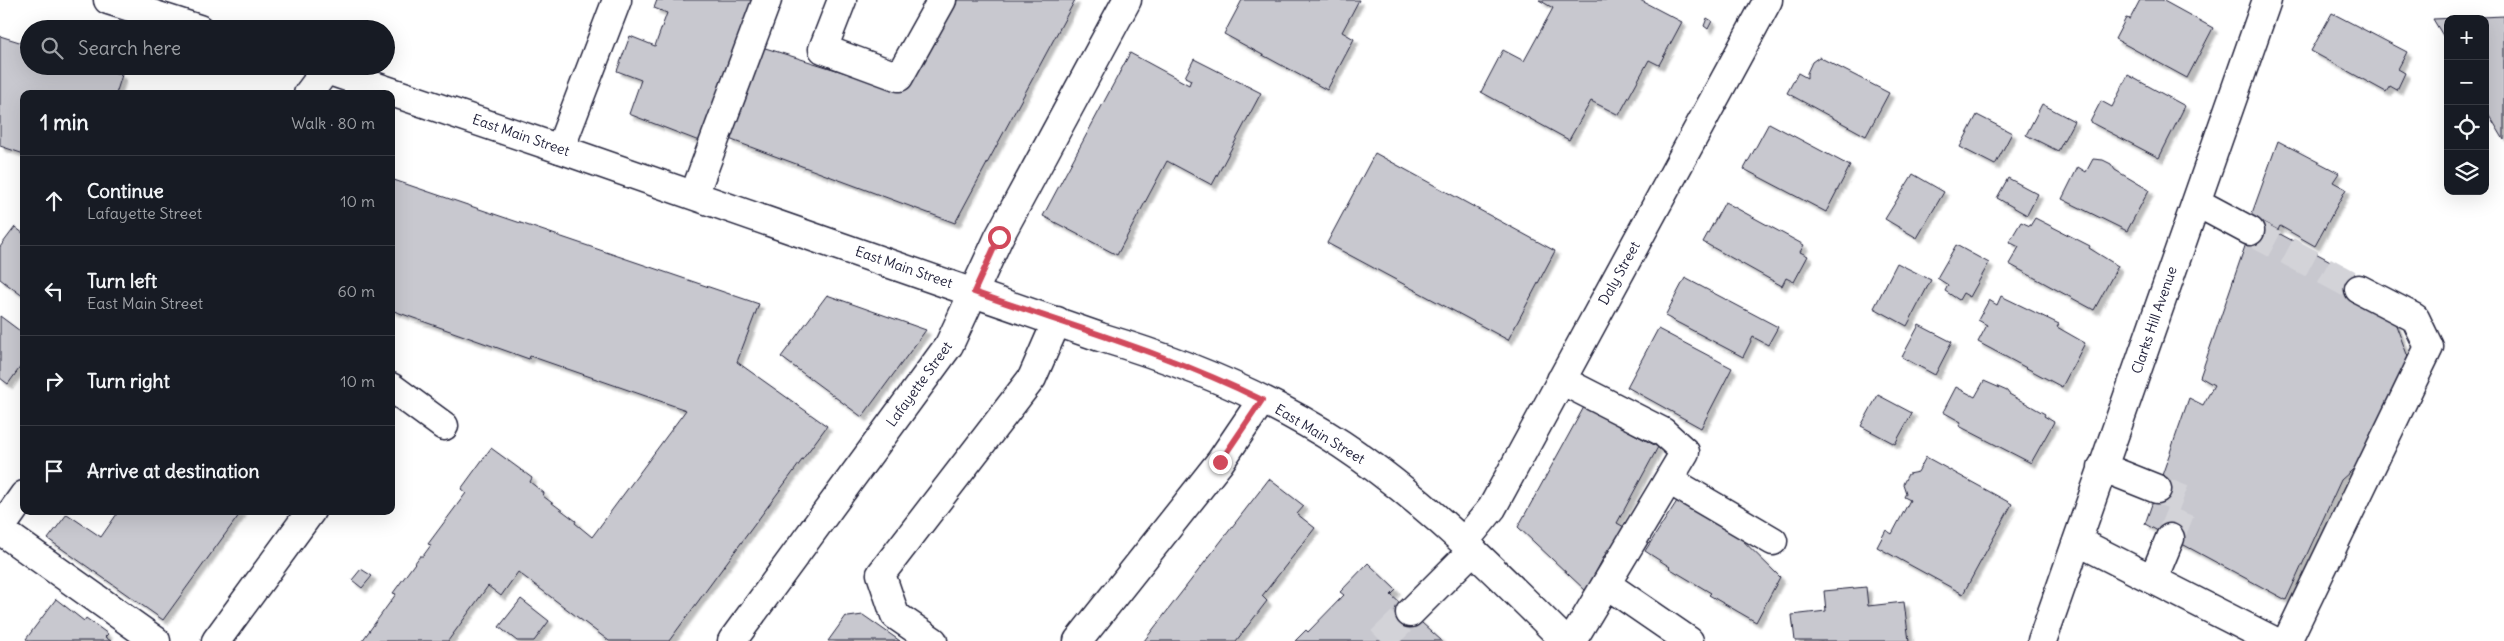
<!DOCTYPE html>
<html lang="en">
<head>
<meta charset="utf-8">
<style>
  body { margin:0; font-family:Delius,sans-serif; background:#20242c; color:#f1f3f6 }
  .controls { position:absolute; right:15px; top:15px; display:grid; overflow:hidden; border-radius:10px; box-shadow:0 5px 20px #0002 }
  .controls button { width:45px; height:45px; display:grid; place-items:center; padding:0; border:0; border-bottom:1px solid #363941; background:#171b24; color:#f1f3f6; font:25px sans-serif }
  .stop { position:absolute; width:15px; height:15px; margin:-11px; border:4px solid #d1495b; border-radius:50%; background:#fff }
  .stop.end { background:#d1495b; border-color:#fff; box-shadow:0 1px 5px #0008 }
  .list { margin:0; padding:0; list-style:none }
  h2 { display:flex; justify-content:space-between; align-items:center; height:65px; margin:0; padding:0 20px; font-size:21px }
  h2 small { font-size:16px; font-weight:400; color:#9ea1a6 }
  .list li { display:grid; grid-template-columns:32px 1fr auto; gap:15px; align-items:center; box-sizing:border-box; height:90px; padding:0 20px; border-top:1px solid #363941 }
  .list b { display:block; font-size:19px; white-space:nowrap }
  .list p { margin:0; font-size:16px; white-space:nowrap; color:#9ea1a6 }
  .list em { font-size:16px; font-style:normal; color:#9ea1a6 }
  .icon { flex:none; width:28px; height:28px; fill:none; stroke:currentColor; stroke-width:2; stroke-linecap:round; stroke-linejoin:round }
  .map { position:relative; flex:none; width:2504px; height:641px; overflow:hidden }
  .search { position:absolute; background:#171b24; box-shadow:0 5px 20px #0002; left:20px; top:20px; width:375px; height:55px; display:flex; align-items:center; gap:12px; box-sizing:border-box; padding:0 18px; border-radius:28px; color:#9ea1a6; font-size:19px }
  .panel { position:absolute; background:#171b24; box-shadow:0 5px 20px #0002; left:20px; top:90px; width:375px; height:425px; border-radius:10px }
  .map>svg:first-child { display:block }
</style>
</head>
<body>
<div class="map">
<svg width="2504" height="641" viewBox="0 0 2504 641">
  <defs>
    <filter id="shadow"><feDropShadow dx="4.5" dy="4.5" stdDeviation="1" flood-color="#0004"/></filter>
  </defs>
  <rect width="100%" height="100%" fill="#fff"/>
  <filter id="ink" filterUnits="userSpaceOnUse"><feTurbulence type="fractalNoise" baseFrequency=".02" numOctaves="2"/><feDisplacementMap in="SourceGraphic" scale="10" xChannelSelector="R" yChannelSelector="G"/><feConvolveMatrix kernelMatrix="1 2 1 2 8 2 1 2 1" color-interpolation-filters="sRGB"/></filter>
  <g filter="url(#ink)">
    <path fill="#c8c8cf" stroke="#22223b" filter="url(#shadow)" d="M657,0H752L699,141L629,114L641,80L617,71L630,36L655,46L667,13L654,8Z
      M956,0H1075L955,223L729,139L762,47L904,91Z
      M1242,0H1359L1342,32L1354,39L1327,90L1224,34Z
      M1539,0H1640L1682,22L1659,65L1649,60L1619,115L1591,101L1569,140L1481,92L1503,50L1524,61L1553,8Z
      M2140,0H2162L2213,28L2187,78L2115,39L2126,18L2130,19Z
      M2332,13L2407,52L2398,69L2405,73L2397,90L2390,86L2386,92L2311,51Z
      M2504,16V140L2485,108V19H2448V44L2433,19Z
      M1707,18L1712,21L1708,29L1704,26Z
      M0,36L29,45V66H96L122,75L116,94H24V154L0,146Z
      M1130,53L1189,85L1191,80L1185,77L1194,59L1261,93L1212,185L1167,161L1117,255L1043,216Z
      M1819,57L1889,93L1866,136L1787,93L1798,73L1807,78V73L1812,62Z
      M2128,75L2185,106L2159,158L2090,122L2101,101L2112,107Z
      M2042,104L2074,121L2058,151L2026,135Z
      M1977,115L2012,133L1995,165L1960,147Z
      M1769,123L1850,166L1826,212L1744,169Z
      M2278,141L2339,173L2333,182L2346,189L2315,246L2280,226L2278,230L2251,216Z
      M1375,153L1555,251L1508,340L1327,243Z
      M2093,159L2103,160L2111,164L2115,170L2149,190L2127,231L2062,199L2078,167L2086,172Z
      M1913,174L1944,192L1917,238L1885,219Z
      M2008,178L2038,194L2027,215L1997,198Z
      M391,179L759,304L737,362L827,426L669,641H609L518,572L501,596L488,586L448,641H362L396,594L393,593L420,556H423L431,545L428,544L466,493L461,489L491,448L532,478L530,482L544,493L543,496L576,521L575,523L592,537L686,410L530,356L529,359L391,310Z
      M1725,202L1804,245L1800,252L1808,256L1794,282L1786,278L1782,286L1703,242Z
      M2035,218L2090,246L2089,248L2118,266L2094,310L2009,264L2019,247L2009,242L2021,222L2030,226Z
      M2254,220L2364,279L2394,320L2408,357L2359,464L2341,480L2286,600L2145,524L2189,398L2203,405L2214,385L2200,377Z
      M15,227L24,234V297L0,279V247Z
      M1956,245L1989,263L1970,297L1963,293L1959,300L1945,291L1948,285L1937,278Z
      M1897,263L1931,280L1907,326L1874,308Z
      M1685,278L1778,327L1768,345L1753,337L1743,357L1665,316Z
      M827,295L926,330L862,417L781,357Z
      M2001,296L2059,324L2057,327L2085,343L2062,387L1978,342L1987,325L1978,320L1989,300L1997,305Z
      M0,316L24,334V349L21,353L24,356V362L8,384L0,378Z
      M1919,325L1952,342L1935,375L1902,357Z
      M1658,329L1732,368L1701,428L1627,387Z
      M1984,381L2007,391L2009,394L2045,414L2044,416L2054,422L2031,463L1959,426L1961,422L1943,412L1956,387L1975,397Z
      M1878,395L1912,413L1895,444L1861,426Z
      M1584,407L1658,447L1617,523L1626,528L1613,552L1608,549L1586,591L1518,527Z
      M1926,457L2012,504L1963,594L1877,547L1886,530L1892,534L1910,500L1904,497L1906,493L1903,484L1908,474L1918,472Z
      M1269,479L1304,506L1297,514L1315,528L1262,596L1267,601L1236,641H1144Z
      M1679,498L1728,526L1780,577L1756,622L1709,595L1711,593L1669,568L1670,567L1645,551Z
      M119,511H242L163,620L48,539L67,514L101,537Z
      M1368,563L1396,590L1391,595L1442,641H1295L1306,630L1308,632L1344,595L1340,592Z
      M361,569L372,576L362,588L352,580Z
      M1866,587L1868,606L1904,602L1909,641H1795L1792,615L1826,611L1824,591Z
      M56,599L84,621L86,618L108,634L105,637L111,641H29L26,639Z
      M521,599L549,621L534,641H517L499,627Z
      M863,615L900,641H828L846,616L848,617Z"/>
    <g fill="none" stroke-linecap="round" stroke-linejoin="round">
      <path stroke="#d3d3d8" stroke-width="28" stroke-dasharray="28 14" stroke-linecap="butt" d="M2250,231L2359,289
        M2157,489L2185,500L2170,538
        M1381,641L1410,613"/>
      <defs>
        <path id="minor" d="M842,0L823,49L899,77L942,0
          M308,94L326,70
          M560,149L617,0
          M694,195L767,0
          M2196,202L2250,231
          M1561,380L1663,432L1685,452L1572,641
          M391,387L444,426
          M2102,467L2157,489
          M1669,480L1773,541
          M0,529L24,495
          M0,530L156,641
          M2077,541L2274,641
          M1464,542L1492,508L1768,0
          M2153,579L2170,538
          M1606,584L1689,641
          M1410,613L1473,550
          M216,641L311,511
          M732,641L949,345L999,237L1127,0
          M933,641L895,615L881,574L1032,378L1057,321
          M1078,641L1220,462L1262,400
          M2042,641L2267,0
          M2287,641L2429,347L2415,318L2359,289"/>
        <path id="major" d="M108,0L199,29
          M315,66L560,149L1100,337C1184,362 1267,396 1341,444C1424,499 1495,571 1565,641"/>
      </defs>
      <use href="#minor" stroke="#22223b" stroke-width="31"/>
      <use href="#major" stroke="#22223b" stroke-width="31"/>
      <use href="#minor" stroke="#fff" stroke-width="28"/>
      <use href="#major" stroke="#fff" stroke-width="28"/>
    </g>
  </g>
  <g fill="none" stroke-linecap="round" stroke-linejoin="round" filter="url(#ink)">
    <path stroke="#d1495b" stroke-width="6" d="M999,237L974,292C1070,326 1170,354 1262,400L1220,462"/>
  </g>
  <g text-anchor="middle" stroke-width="5" stroke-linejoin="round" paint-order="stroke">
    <g font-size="14" fill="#22223b" stroke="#fff">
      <text transform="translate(521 135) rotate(19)" y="5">East Main Street</text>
      <text transform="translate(904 267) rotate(19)" y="5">East Main Street</text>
      <text transform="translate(1619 273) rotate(-61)" y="5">Daly Street</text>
      <text transform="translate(2154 320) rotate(-71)" y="5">Clarks Hill Avenue</text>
      <text transform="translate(919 384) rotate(-54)" y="5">Lafayette Street</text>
      <text transform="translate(1320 434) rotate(31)" y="5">East Main Street</text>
    </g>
  </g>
</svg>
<div class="controls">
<button>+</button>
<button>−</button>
<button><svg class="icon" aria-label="locate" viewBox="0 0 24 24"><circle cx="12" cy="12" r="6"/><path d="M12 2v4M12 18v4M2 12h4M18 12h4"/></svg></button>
<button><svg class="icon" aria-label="layers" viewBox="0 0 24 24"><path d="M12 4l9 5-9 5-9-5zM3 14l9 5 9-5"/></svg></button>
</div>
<div class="stop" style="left:999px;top:237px"></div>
<div class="stop end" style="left:1220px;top:462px"></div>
<div class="search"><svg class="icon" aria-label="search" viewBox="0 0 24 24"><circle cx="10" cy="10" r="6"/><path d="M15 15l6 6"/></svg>Search here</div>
<section class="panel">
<h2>1 min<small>Walk · 80 m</small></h2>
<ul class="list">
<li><svg class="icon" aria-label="ahead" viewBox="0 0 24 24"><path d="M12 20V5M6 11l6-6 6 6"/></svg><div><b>Continue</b><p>Lafayette Street</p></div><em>10 m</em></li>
<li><svg class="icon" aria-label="left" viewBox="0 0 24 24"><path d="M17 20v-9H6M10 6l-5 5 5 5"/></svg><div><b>Turn left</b><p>East Main Street</p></div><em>60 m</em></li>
<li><svg class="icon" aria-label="right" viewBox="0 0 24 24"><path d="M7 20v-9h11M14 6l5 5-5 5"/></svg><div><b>Turn right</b></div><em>10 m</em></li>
<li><svg class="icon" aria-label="arrive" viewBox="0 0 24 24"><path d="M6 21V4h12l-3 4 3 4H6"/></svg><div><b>Arrive at destination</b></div></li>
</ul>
</section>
</div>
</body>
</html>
